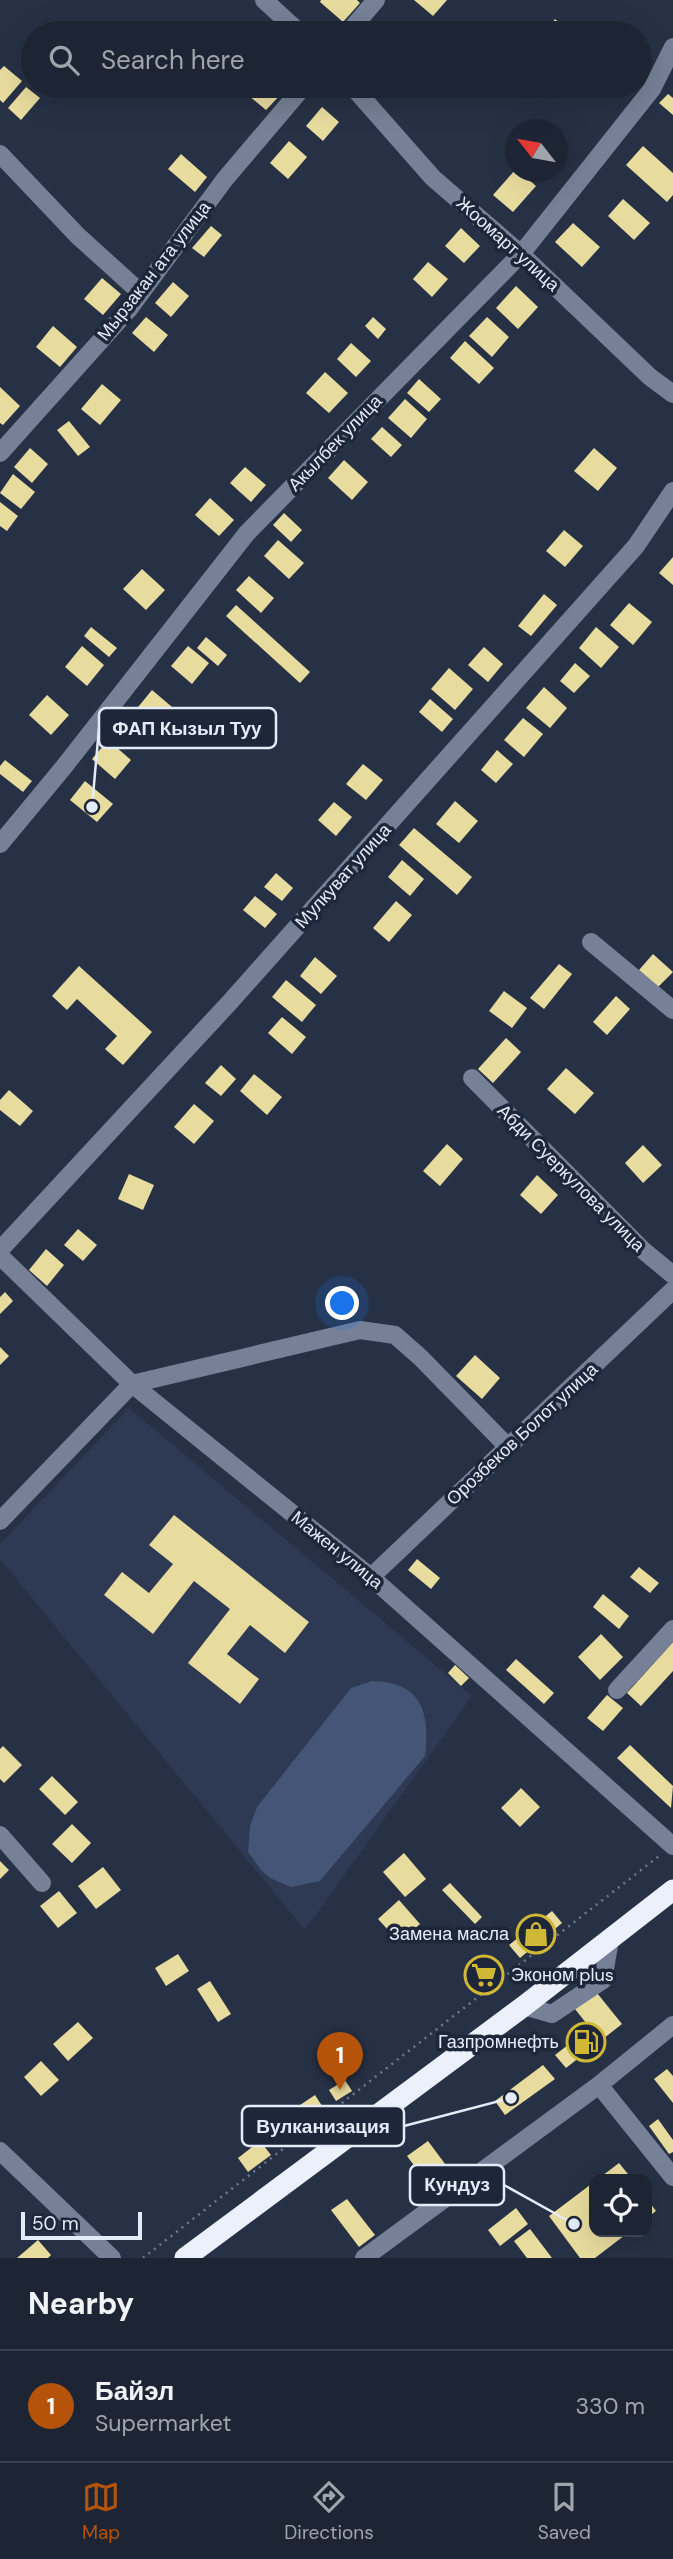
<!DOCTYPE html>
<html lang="en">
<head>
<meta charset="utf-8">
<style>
  body { margin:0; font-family:"DM Sans",sans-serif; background:#252d3c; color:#f1f3f6 }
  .controls { position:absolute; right:21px; bottom:21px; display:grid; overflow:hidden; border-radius:14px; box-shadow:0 7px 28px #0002 }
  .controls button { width:63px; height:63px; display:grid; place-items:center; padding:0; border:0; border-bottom:2px solid #3b424f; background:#1d2534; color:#f1f3f6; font:35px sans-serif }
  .compass { position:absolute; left:505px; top:119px; width:63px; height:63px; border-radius:50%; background:#1d2534; box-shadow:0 7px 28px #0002; rotate:301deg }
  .scale { position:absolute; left:21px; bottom:18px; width:121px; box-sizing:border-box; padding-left:7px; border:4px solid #e5ecf9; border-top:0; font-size:19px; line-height:24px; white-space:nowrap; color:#e5ecf9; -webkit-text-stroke:5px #1e273a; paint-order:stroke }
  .you { position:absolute; left:343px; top:1304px; width:24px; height:24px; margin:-18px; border:5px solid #fff; border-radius:50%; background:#1a73e8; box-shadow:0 0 0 10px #1a73e833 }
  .badge { display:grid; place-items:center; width:46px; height:46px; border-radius:50%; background:#b45309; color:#fff; font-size:23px; font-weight:700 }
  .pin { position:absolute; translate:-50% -58px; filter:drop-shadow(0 2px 4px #0008) }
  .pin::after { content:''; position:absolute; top:37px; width:24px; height:21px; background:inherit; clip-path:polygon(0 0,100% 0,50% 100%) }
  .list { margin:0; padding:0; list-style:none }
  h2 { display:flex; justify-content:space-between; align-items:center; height:91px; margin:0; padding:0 28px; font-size:30px }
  h2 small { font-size:23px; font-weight:400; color:#a0a5ac }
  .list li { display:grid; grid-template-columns:46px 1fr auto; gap:21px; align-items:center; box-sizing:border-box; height:112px; padding:0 28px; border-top:2px solid #3b424f }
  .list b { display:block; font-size:26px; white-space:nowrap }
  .list p { margin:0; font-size:23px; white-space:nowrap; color:#a0a5ac }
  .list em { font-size:23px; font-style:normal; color:#a0a5ac }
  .icon { flex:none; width:38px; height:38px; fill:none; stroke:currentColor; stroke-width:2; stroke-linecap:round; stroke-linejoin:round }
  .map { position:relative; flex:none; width:673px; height:2258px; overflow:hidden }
  .search { position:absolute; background:#1d2534; box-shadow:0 7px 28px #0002; left:21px; right:21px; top:21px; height:77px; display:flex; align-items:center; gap:18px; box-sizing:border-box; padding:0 24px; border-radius:38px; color:#a0a5ac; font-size:26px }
  .sheet { height:203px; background:#1d2534 }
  nav { display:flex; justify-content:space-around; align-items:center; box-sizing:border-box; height:98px; border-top:2px solid #3b424f; background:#1d2534; font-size:19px; color:#a0a5ac }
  nav a { display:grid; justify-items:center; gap:4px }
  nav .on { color:#b45309 }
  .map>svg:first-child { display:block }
</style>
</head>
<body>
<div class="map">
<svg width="673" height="2258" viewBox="0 0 673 2258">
  <rect width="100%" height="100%" fill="#273145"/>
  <path fill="#2e3a54" d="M129,1408L472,1696L305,1930L0,1559V1544Z"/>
  <path fill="#455577" d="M372,1681C422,1682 430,1712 425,1756L320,1881L291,1887L270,1878L261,1870L248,1852L250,1826L257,1807L351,1688Z"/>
  <path fill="#e8db9e" d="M321,0H357L360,3L343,22L320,2Z
    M414,0H447L433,16Z
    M555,19L572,33H544Z
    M4,66L22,81L3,103L0,100V70Z
    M248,86H280L285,90L266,110L243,91Z
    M26,87L40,98L21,120L8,108Z
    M668,94L673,98V115L659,103Z
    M322,107L339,122L323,141L306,126Z
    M289,141L307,157L288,179L270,163Z
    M643,146L673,173V195L667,202L626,165Z
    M181,154L207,177L195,192L168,169Z
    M516,169V172H520L536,186L513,212L493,195Z
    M623,199L650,223L634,240L608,216Z
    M573,223L600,247L582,267L555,242Z
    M211,226L222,235L204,257L192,248Z
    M461,228L480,246L464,263L445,246Z
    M428,262L448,279L432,297L413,279Z
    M102,278L121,294L103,315L84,299Z
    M173,282L189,296L171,317L155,303Z
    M516,286L538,307L518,329L496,308Z
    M146,317L168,335L154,352L132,333Z
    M373,317L386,329L378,339L365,326Z
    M487,317L509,337L492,357L469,336Z
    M53,326L77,347L60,367L36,347Z
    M465,341L494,368L479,384L450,358Z
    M351,343L371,361L356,377L337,359Z
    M325,372L348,393L329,413L306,393Z
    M419,379L441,399L429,412L407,393Z
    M102,384L121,400L100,425L81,409Z
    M0,387L20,406L3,425L0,423Z
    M405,399L427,419L411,438L388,418Z
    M69,421L90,447L78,456L57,430Z
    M382,427L402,445L391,457L371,439Z
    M30,448L48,464L32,483L14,467Z
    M594,448L617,468L598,491L574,471Z
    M344,460L368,482L352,500L328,478Z
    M245,467L266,485L251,502L230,483Z
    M13,474L35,492L21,509L0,493Z
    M210,498L234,520L219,536L195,515Z
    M0,502L18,516L7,531L0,526Z
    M284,513L302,530L291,542L273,525Z
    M564,530L583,546L565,567L546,551Z
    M278,540L304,563L289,579L264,556Z
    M673,557V585L659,573Z
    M142,569L165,590L146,610L123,589Z
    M249,576L274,598L261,613L236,590Z
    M544,594L557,605L531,636L518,626Z
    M629,603L652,622L633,645L610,625Z
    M236,605L310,672L300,683L226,616Z
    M91,627L117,648L109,657L84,636Z
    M596,627L619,647L601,668L579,648Z
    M206,637L227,655L218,666L197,648Z
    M82,646L104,665L87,686L65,667Z
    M188,646L209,663L192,684L171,666Z
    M484,647L503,664L488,682L468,665Z
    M575,663L590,676L574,693L560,681Z
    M449,668L473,689L455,710L431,689Z
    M544,687L567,708L550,728L526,708Z
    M152,690L178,712L159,733L134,712Z
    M47,695L69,715L51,735L29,715Z
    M430,699L453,719L442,732L419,712Z
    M523,718L543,734L524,757L504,740Z
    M108,740L131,760L115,779L92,759Z
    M497,750L513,764L496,783L481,770Z
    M5,760L32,781L23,792L0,774V766Z
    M363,764L383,780L366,800L346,784Z
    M85,781L113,804L97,822L70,800Z
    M455,801L478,821L459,843L436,824Z
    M334,802L352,817L336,836L318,820Z
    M414,828L472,877L457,895L399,845Z
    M402,860L424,879L410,896L388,877Z
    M276,873L293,888L282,901L264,887Z
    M255,896L277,914L265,928L243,910Z
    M396,901L412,915L389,942L373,928Z
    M653,954L673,972L658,987L639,970Z
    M315,957L337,976L321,994L300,976Z
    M559,964L572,974L544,1009L530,998Z
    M79,966L152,1032L123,1065L105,1049L117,1036L77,999L67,1010L52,996Z
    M286,980L316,1005L302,1022L272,997Z
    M504,991L527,1008L512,1028L489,1011Z
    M616,996L630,1009L607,1035L593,1022Z
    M282,1017L306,1037L292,1054L268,1033Z
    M506,1038L521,1052L493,1083L478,1069Z
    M221,1065L236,1079L221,1096L205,1083Z
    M566,1068L594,1093L575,1114L547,1089Z
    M254,1074L282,1097L267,1115L240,1091Z
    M9,1090L33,1111L20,1126L0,1110V1100Z
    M194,1104L214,1121L194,1144L174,1127Z
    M447,1144L463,1159L440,1186L423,1171Z
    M643,1145L662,1165L643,1183L625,1163Z
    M129,1174L154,1185L143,1210L118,1199Z
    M537,1175L558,1195L541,1214L520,1195Z
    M78,1229L97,1245L83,1261L64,1245Z
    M46,1249L64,1265L47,1286L29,1270Z
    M5,1292L13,1301L0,1314V1297Z
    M0,1347L9,1356L0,1365Z
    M475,1355L500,1378L482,1399L456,1376Z
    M174,1515L309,1622L285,1653L250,1625L227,1654L259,1679L240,1704L188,1663L230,1609L194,1581L153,1634L104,1595L122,1572L149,1593L173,1564L149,1545Z
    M417,1559L440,1578L431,1589L408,1570Z
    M639,1567L659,1583L650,1593L630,1577Z
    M603,1594L629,1616L619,1629L593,1607Z
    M601,1634L623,1657L600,1680L578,1657Z
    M673,1642V1671L641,1706L627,1693Z
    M516,1659L554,1693L544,1704L506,1670Z
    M455,1665L469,1678L461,1686L448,1673Z
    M607,1695L623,1708L603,1731L587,1718Z
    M630,1745L673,1786L671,1808L617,1758Z
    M3,1746L22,1765L4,1783L0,1779V1749Z
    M52,1776L78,1802L65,1815L39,1789Z
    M521,1788L540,1807L520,1827L501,1808Z
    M72,1824L91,1843L72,1863L52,1844Z
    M404,1853L426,1879L405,1897L383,1872Z
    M0,1861L9,1870L0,1879Z
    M103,1867L121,1890L96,1909L78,1886Z
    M450,1883L482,1917L475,1924L442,1890Z
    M59,1891L77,1913L58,1928L40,1906Z
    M399,1900L420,1924L399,1942L378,1919Z
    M552,1911L562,1923L520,1958L509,1945Z
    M178,1954L189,1971L166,1986L155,1968Z
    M491,1959L501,1971L479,1990L469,1977Z
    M210,1981L231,2014L218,2022L197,1989Z
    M597,1993L622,2024L566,2068L555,2055L590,2028L575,2009Z
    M78,2022L93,2038L68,2061L53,2044Z
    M41,2061L59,2080L41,2096L24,2077Z
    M543,2065L555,2079L505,2115L495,2101Z
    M667,2069L673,2076V2103L654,2079Z
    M345,2080L352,2091L336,2101L329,2090Z
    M315,2095L324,2109L302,2123L294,2109Z
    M658,2119L673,2140V2152L669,2154L649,2126Z
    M260,2141L271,2155L248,2172L238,2158Z
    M428,2141L457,2180L436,2195L407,2156Z
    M619,2163L632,2179H598Z
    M594,2182V2232H629L595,2258H580L549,2216Z
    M347,2199L375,2235L359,2247L331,2210Z
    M647,2199L656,2211L647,2218Z
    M516,2208L528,2224L500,2246L488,2230Z
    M530,2229L552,2258H527L514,2241Z
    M38,2240L51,2255L48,2258H17Z"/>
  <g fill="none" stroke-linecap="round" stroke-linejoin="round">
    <path stroke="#717a8b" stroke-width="2.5" stroke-dasharray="2 5" stroke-linecap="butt" d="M143,2258L659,1856"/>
    <path stroke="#768197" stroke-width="18" d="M264,0L300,33
      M348,33L376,0
      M352,86L433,178L521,254L650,377L673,394
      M0,154L78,236L141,293
      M0,453L129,309L225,179L304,86
      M0,844L63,768L247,533L521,254L652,89L673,47
      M591,942L673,1010
      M472,1078L644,1251L673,1275
      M0,1250L230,1002L636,546L673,491
      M0,1256L132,1384L371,1577L673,1846
      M0,1521L132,1384L360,1330L395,1335L421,1358L508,1447
      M371,1577L673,1290
      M617,1690L673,1629
      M0,1835L42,1883
      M524,2006L552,2014L603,1980L610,1940
      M599,2085L673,2177
      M0,2151L112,2258
      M364,2258L599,2085L673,2025"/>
    <path stroke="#ebf0fb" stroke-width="21" d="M185,2258L524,2006L673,1890"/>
  </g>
  <defs>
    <symbol id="shop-ring" viewBox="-11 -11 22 22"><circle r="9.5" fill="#1e273a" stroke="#d1b736" stroke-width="1.5"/><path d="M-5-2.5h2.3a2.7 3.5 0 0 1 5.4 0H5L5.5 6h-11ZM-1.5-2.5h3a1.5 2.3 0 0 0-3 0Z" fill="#d1b736"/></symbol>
    <symbol id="supermarket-ring" viewBox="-11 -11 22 22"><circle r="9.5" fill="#1e273a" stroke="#d1b736" stroke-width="1.5"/><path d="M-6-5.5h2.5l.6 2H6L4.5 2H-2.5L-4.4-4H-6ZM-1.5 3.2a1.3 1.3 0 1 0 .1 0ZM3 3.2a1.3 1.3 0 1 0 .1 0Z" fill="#d1b736"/></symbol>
    <symbol id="fuel-ring" viewBox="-11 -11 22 22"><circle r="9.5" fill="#1e273a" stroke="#d1b736" stroke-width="1.5"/><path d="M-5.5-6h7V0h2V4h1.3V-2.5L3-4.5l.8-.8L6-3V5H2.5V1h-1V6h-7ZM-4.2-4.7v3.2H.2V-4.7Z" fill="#d1b736"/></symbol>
  </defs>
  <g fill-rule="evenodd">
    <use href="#shop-ring" x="514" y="1912" width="44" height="44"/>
    <use href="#supermarket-ring" x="462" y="1953" width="44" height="44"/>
    <use href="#fuel-ring" x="564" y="2020" width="44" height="44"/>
  </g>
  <g text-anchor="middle" stroke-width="7" stroke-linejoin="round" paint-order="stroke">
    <g font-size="18" fill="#e5ecf9" stroke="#1e273a">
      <text transform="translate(508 244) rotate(42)" y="6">Жоомарт улица</text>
      <text transform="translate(154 271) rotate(-52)" y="6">Мырзакан ата улица</text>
      <text transform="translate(335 443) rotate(-46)" y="6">Акылбек улица</text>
      <text transform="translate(343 876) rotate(-48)" y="6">Мулкуват улица</text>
      <text transform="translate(571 1178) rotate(45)" y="6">Абди Суеркулова улица</text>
      <text transform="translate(522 1434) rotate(-43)" y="6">Орозбеков Болот улица</text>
      <text transform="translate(337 1550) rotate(39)" y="6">Мажен улица</text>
    </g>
    <g font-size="18" fill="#e5ecf9" stroke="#1e273a" text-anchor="end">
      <text x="509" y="1940">Замена масла</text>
      <text x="511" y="1981" text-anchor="start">Эконом plus</text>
      <text x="559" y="2048">Газпромнефть</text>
    </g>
  </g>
  <path fill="none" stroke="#e5ecf9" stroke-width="2.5" d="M92 807L99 728M511 2098L404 2126M574 2224L504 2185"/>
  <g fill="#e5ecf9" stroke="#1e273a" stroke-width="2.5">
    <circle cx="92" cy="807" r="7"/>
    <circle cx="511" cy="2098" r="7"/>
    <circle cx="574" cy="2224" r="7"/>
  </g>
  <g fill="#1e273a" stroke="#e5ecf9" stroke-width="2.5">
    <rect x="99" y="708" width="177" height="40" rx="7"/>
    <rect x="242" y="2106" width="162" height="40" rx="7"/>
    <rect x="410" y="2165" width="94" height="40" rx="7"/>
  </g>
  <g font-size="19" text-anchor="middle" font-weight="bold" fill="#e5ecf9">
    <text x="187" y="735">ФАП Кызыл Туу</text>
    <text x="323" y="2133">Вулканизация</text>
    <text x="457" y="2191">Кундуз</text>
  </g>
</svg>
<div class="controls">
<button><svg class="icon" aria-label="locate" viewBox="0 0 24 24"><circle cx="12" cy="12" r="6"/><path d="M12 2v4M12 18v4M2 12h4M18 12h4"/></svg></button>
</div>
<svg class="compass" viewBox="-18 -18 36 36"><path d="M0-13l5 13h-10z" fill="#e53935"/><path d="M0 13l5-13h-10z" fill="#a0a5ac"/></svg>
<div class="scale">50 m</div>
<div class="you"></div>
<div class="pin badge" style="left:340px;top:2090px">1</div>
<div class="search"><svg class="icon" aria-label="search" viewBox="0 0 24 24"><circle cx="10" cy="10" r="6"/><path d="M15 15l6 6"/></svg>Search here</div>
</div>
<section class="sheet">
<h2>Nearby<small></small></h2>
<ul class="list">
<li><span class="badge">1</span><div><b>Байэл</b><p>Supermarket</p></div><em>330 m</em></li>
</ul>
</section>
<nav>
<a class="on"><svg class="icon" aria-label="map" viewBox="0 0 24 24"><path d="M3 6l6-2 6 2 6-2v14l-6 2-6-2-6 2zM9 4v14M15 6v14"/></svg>Map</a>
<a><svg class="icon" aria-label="directions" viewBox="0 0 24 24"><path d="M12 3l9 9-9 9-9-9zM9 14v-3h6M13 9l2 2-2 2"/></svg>Directions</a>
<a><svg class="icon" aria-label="saved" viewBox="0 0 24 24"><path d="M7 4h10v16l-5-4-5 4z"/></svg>Saved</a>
</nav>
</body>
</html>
